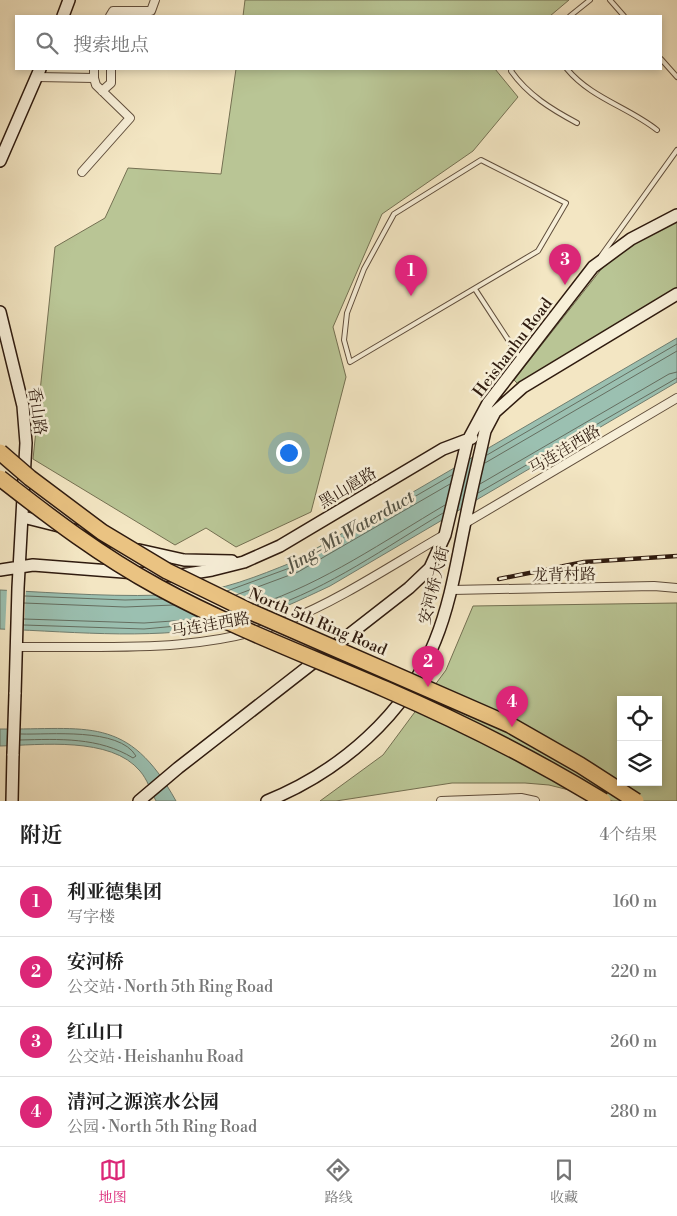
<!DOCTYPE html>
<html lang="zh">
<head>
<meta charset="utf-8">
<style>
  body { margin:0; font-family:"Libre Bodoni","Noto Serif SC",serif; background:#f6f6f6; color:#222 }
  .controls { position:absolute; right:15px; bottom:15px; display:grid; overflow:hidden; border-radius:0px; box-shadow:0 2px 8px #0003 }
  .controls button { width:45px; height:45px; display:grid; place-items:center; padding:0; border:0; border-bottom:1px solid #e0e0e0; background:#fff; color:#222; font:25px sans-serif }
  .you { position:absolute; left:288px; top:452px; width:18px; height:18px; margin:-12px; border:4px solid #fff; border-radius:50%; background:#1a73e8; box-shadow:0 0 0 8px #1a73e833 }
  .badge { display:grid; place-items:center; width:32px; height:32px; border-radius:50%; background:#db2777; color:#fff; font-size:16px; font-weight:700 }
  .pin { position:absolute; translate:-50% -41px; filter:drop-shadow(0 1px 2px #0008) }
  .pin::after { content:''; position:absolute; top:26px; width:18px; height:15px; background:inherit; clip-path:polygon(0 0,100% 0,50% 100%) }
  .list { margin:0; padding:0; list-style:none }
  h2 { display:flex; justify-content:space-between; align-items:center; height:65px; margin:0; padding:0 20px; font-size:21px }
  h2 small { font-size:16px; font-weight:400; color:#767676 }
  .list li { display:grid; grid-template-columns:32px 1fr auto; gap:15px; align-items:center; box-sizing:border-box; height:70px; padding:0 20px; border-top:1px solid #e0e0e0 }
  .list b { display:block; font-size:19px; white-space:nowrap }
  .list p { margin:0; font-size:16px; white-space:nowrap; color:#767676 }
  .list em { font-size:16px; font-style:normal; color:#767676 }
  .icon { flex:none; width:28px; height:28px; fill:none; stroke:currentColor; stroke-width:2; stroke-linecap:round; stroke-linejoin:round }
  .map { position:relative; flex:none; width:677px; height:801px; overflow:hidden }
  .search { position:absolute; background:#fff; box-shadow:0 2px 8px #0003; left:15px; right:15px; top:15px; height:55px; display:flex; align-items:center; gap:12px; box-sizing:border-box; padding:0 18px; border-radius:0px; color:#767676; font-size:19px }
  .sheet { height:345px; background:#fff }
  nav { display:flex; justify-content:space-around; align-items:center; box-sizing:border-box; height:70px; border-top:1px solid #e0e0e0; background:#fff; font-size:14px; color:#767676 }
  nav a { display:grid; justify-items:center; gap:2px }
  nav .on { color:#db2777 }
  .map>svg:first-child { display:block }
</style>
</head>
<body>
<div class="map">
<svg width="677" height="801" viewBox="0 0 677 801">
  <rect width="100%" height="100%" fill="#f3e6c3"/>
  <filter id="stains"><feTurbulence type="fractalNoise" baseFrequency=".004" numOctaves="4"/><feColorMatrix values="0 0 0 0 .2 0 0 0 0 .09 0 0 0 0 .02 0 0 0 .5 -.17"/></filter>
  <radialGradient id="worn" r=".72"><stop offset=".6" stop-color="#630" stop-opacity="0"/><stop offset="1" stop-color="#630" stop-opacity=".3"/></radialGradient>
  <path fill="#b9c595" stroke="#747052" fill-rule="evenodd" d="M245,0H569L550,16H243Z
    M236,69H495L518,97L473,151L382,214L333,327L346,377L311,512L236,547L206,528L175,545L33,459L55,247L105,218L128,168L221,174Z
    M677,219V289L518,384L514,380L603,267L644,237Z
    M677,603V801H613L549,785L525,783H452L336,801H320L383,755L446,670L473,606ZM621,700H658V782H621Z"/>
  <path fill="#9bc0b1" stroke="#707e70" d="M677,338V382L330,586C300,600 270,615 238,623C160,641 79,632 0,629V590C61,593 123,598 183,594C222,591 258,576 293,562Z
    M0,729C87,730 128,714 176,801H156C151,791 147,779 140,771C111,736 40,745 0,746Z"/>
  <path fill="#f3e6c3" d="M219,585L262,604L280,612L241,625L160,592L184,591Z
    M7,588L26,589L24,632H5Z"/>
  <g fill="none" stroke-linecap="round" stroke-linejoin="round">
    <path stroke="#656e60" stroke-width="1" d="M487,455L677,344
      M485,463L677,351
      M480,484L669,374L677,372
      M478,493L677,378
      M227,591L295,566L452,475
      M236,595L298,572L450,484
      M25,596L125,600L162,599
      M24,603L125,607L174,605
      M257,605C324,583 384,541 445,505
      M266,609C329,588 386,547 443,513
      M24,619L144,623L201,619
      M24,625L144,629L210,623
      M20,740C59,739 99,737 133,758L136,756C119,727 49,735 21,734"/>
    <defs>
      <path id="lane" d="M610,0L624,16
        M570,16L590,0
        M661,59L677,77
        M512,69L511,71C528,95 551,109 577,123
        M567,69C591,98 628,107 657,130
        M481,160L566,203L538,251L350,362L344,340L347,313L364,269L394,214Z
        M601,256L677,150
        M475,289L520,358"/>
      <path id="street" d="M110,16L113,11H151L155,0
        M37,77L94,78V69
        M102,91L111,83V69
        M82,172L130,118L96,85L94,78
        M464,524L677,398
        M452,590L654,586L677,588
        M16,647C106,646 202,654 287,621C340,600 395,563 444,535
        M441,801L521,798L535,801"/>
      <path id="secondary" d="M63,16L69,0
        M0,161L40,69
        M0,312L23,406L26,443L18,588L15,694
        M23,517L59,526
        M74,530L109,541
        M139,550L184,560L232,561
        M0,570L33,565L175,576L212,570L244,562L280,546L443,449L472,438
        M12,801L13,754
        M139,801L178,768L409,588L430,568L445,535L467,442L488,403L593,267L631,239L677,215
        M267,801C339,772 406,715 435,641C450,604 456,566 464,527C470,495 478,463 485,431L495,412L523,387L677,294"/>
    </defs>
    <use href="#lane" stroke="#604e3c" stroke-width="6"/>
    <use href="#street" stroke="#604e3c" stroke-width="10"/>
    <use href="#secondary" stroke="#2f1b0f" stroke-width="14"/>
    <use href="#lane" stroke="#f7efd8" stroke-width="4"/>
    <use href="#street" stroke="#f7efd8" stroke-width="8"/>
    <use href="#secondary" stroke="#f7efd8" stroke-width="11"/>
    <defs>
      <path id="rail" d="M499,579L584,562L677,556"/>
    </defs>
    <use href="#rail" stroke="#2f1b0f" stroke-width="4.5"/>
    <use href="#rail" stroke="#f7efd8" stroke-width="2.5" stroke-dasharray="8" stroke-linecap="butt"/>
    <defs>
      <path id="secondary-bridge" d="M13,754L15,694"/>
      <path id="highway-bridge" d="M0,452L30,478L102,532L167,571L249,611L510,725L580,765L636,801
        M0,478C51,518 101,556 158,587C231,627 309,656 385,689C461,722 533,758 603,801"/>
    </defs>
    <use href="#secondary-bridge" stroke="#2f1b0f" stroke-width="14" stroke-linecap="butt"/>
    <use href="#highway-bridge" stroke="#2f1b0f" stroke-width="18" stroke-linecap="butt"/>
    <use href="#secondary-bridge" stroke="#f7efd8" stroke-width="11"/>
    <use href="#highway-bridge" stroke="#eac382" stroke-width="15"/>
  </g>
  <g text-anchor="middle" stroke-width="5" stroke-linejoin="round" paint-order="stroke">
    <g font-size="16" fill="#2f1b0f" stroke="#f7efd8">
      <text transform="translate(512 347) rotate(-53)" y="6">Heishanhu Road</text>
      <text transform="translate(38 411) rotate(82)" y="6">香山路</text>
      <text transform="translate(564 449) rotate(-31)" y="6">马连洼西路</text>
      <text transform="translate(347 487) rotate(-31)" y="6">黑山扈路</text>
      <text transform="translate(564 574) rotate(-1)" y="6">龙背村路</text>
      <text transform="translate(433 585) rotate(-76)" y="6">安河桥大街</text>
      <text transform="translate(318 621) rotate(23)" y="6">North 5th Ring Road</text>
      <text transform="translate(210 624) rotate(-10)" y="6">马连洼西路</text>
    </g>
    <g font-size="18" font-style="italic" fill="#555548" stroke="#f7efd8">
      <text transform="translate(350 531) rotate(-30)" y="6">Jing-Mi Waterduct</text>
    </g>
  </g>
  <rect width="100%" height="100%" filter="url(#stains)"/>
  <rect width="100%" height="100%" fill="url(#worn)"/>
</svg>
<div class="controls">
<button><svg class="icon" aria-label="locate" viewBox="0 0 24 24"><circle cx="12" cy="12" r="6"/><path d="M12 2v4M12 18v4M2 12h4M18 12h4"/></svg></button>
<button><svg class="icon" aria-label="layers" viewBox="0 0 24 24"><path d="M12 4l9 5-9 5-9-5zM3 14l9 5 9-5"/></svg></button>
</div>
<div class="you"></div>
<div class="pin badge" style="left:411px;top:296px">1</div>
<div class="pin badge" style="left:428px;top:687px">2</div>
<div class="pin badge" style="left:565px;top:285px">3</div>
<div class="pin badge" style="left:512px;top:727px">4</div>
<div class="search"><svg class="icon" aria-label="search" viewBox="0 0 24 24"><circle cx="10" cy="10" r="6"/><path d="M15 15l6 6"/></svg>搜索地点</div>
</div>
<section class="sheet">
<h2>附近<small>4个结果</small></h2>
<ul class="list">
<li><span class="badge">1</span><div><b>利亚德集团</b><p>写字楼</p></div><em>160 m</em></li>
<li><span class="badge">2</span><div><b>安河桥</b><p>公交站 · North 5th Ring Road</p></div><em>220 m</em></li>
<li><span class="badge">3</span><div><b>红山口</b><p>公交站 · Heishanhu Road</p></div><em>260 m</em></li>
<li><span class="badge">4</span><div><b>清河之源滨水公园</b><p>公园 · North 5th Ring Road</p></div><em>280 m</em></li>
</ul>
</section>
<nav>
<a class="on"><svg class="icon" aria-label="map" viewBox="0 0 24 24"><path d="M3 6l6-2 6 2 6-2v14l-6 2-6-2-6 2zM9 4v14M15 6v14"/></svg>地图</a>
<a><svg class="icon" aria-label="directions" viewBox="0 0 24 24"><path d="M12 3l9 9-9 9-9-9zM9 14v-3h6M13 9l2 2-2 2"/></svg>路线</a>
<a><svg class="icon" aria-label="saved" viewBox="0 0 24 24"><path d="M7 4h10v16l-5-4-5 4z"/></svg>收藏</a>
</nav>
</body>
</html>
